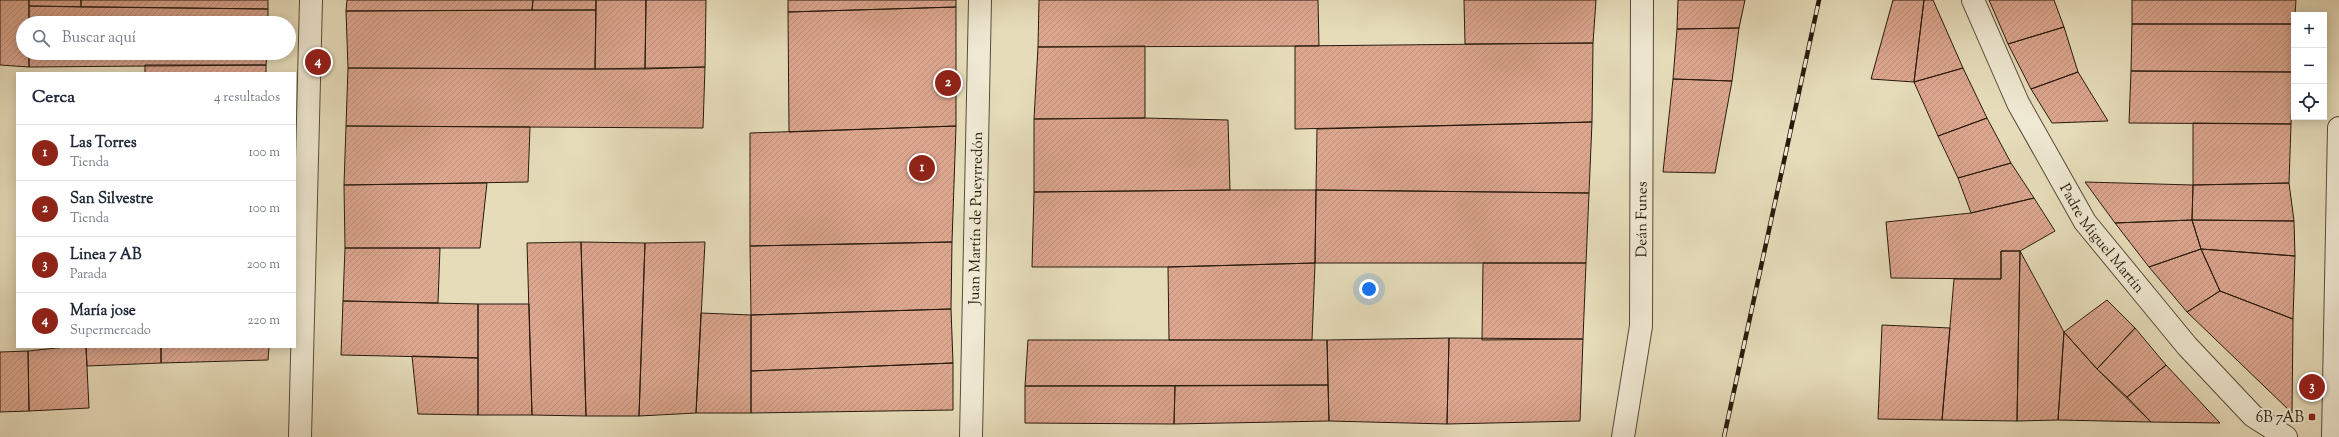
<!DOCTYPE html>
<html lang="es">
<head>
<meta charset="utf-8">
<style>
  body { margin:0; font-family:"Sorts Mill Goudy",serif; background:#f6f6f7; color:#1f2937 }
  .controls { position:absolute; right:12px; top:12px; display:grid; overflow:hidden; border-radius:0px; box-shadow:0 2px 10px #0003 }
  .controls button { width:36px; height:36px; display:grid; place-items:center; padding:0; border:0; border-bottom:1px solid #e0e1e3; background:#fff; color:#1f2937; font:20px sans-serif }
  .you { position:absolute; left:1369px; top:289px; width:14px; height:14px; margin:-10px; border:3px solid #fff; border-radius:50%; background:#1a73e8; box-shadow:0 0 0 6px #1a73e833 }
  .badge { display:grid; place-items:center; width:26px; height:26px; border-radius:50%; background:#8f2418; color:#fff; font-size:13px; font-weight:700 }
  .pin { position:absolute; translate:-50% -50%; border:2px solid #fff; box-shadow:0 1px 4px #0006 }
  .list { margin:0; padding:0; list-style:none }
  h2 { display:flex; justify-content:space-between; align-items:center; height:52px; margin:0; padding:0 16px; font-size:17px }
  h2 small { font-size:13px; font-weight:400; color:#747a83 }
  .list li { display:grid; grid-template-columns:26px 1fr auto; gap:12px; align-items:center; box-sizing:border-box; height:56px; padding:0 16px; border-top:1px solid #e0e1e3 }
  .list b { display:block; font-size:15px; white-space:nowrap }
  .list p { margin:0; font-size:13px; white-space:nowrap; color:#747a83 }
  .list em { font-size:13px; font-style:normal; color:#747a83 }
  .icon { flex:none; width:22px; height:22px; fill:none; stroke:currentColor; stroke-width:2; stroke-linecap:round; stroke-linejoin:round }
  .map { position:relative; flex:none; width:2339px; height:437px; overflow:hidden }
  .search { position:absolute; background:#fff; box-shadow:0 2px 10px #0003; left:16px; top:16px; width:280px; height:44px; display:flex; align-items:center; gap:10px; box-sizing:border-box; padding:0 14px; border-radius:22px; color:#747a83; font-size:15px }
  .panel { position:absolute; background:#fff; box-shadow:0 2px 10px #0003; left:16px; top:72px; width:280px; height:276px; border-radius:0px }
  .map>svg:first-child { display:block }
</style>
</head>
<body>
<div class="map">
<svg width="2339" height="437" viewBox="0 0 2339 437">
  <defs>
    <pattern id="building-hatch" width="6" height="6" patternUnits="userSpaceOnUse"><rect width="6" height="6" fill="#dca68f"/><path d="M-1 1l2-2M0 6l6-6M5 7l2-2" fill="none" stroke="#bd8e7a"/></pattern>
  </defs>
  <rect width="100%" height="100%" fill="#e6dcba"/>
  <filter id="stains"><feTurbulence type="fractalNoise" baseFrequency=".005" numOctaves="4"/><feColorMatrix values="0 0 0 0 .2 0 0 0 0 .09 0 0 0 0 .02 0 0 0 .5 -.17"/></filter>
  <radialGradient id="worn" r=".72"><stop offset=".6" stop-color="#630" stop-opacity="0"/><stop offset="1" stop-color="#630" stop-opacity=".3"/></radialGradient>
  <path fill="url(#building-hatch)" stroke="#271b0c" d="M0,0H29V23H23V53H29V67L0,65Z
    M29,0H81V7L29,6Z
    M81,0H268V9L81,7Z
    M347,0H533L532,10L346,11Z
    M533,0H596V10H532Z
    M596,0H646L645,69H595Z
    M646,0H706L705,67L645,69Z
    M788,0H956V7L788,12Z
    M1039,0H1318L1319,46L1038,47Z
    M1464,0H1596L1593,43L1465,44Z
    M1678,0H1745L1739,28L1677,29Z
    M1893,0H1924L1914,82L1871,79Z
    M1924,0H1933L1963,68L1914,82Z
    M1989,0H2054L2064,27L2008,44Z
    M2132,0H2296L2295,15L2294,24H2132Z
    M29,6L268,9V23H29Z
    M956,7V126L789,132L788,12Z
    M596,10L595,69L348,68L346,11Z
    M2132,24H2294L2293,72L2131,71Z
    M2064,27L2078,72L2031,89L2008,44Z
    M1739,28L1732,81L1673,79L1677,29Z
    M1593,43L1592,122L1295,129V46Z
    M1145,46V118L1034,119L1038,47Z
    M29,53H267L266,65L29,67Z
    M145,65H266V73H145Z
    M705,67L703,128L346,126L348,68L595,69Z
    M1963,68L1987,118L1938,136L1914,82Z
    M2131,71L2293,72L2291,124L2129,123Z
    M2078,72L2108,121L2052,123L2031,89Z
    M1673,79L1732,81L1715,173L1663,172Z
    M1145,118L1228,120L1230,190L1034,192V119Z
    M1987,118L2011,163L1958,178L1938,136Z
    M1592,122L1589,193L1316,190L1317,129Z
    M2193,123L2291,124L2289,183L2193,185Z
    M346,126L530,127L528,182L344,185Z
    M956,126L952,242L750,246V133Z
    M2011,163L2034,198L1971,213L1958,178Z
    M2085,182L2193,185L2192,220L2115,223Z
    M487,183L480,248H345L344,185Z
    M2289,183L2294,221L2192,220L2193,185Z
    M1230,190H1316L1315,263L1168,267H1032L1034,192Z
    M1316,190L1589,193L1586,263H1315Z
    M2034,198L2055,231L2020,251H2001V279L1891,278L1886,222L1971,213Z
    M2192,220L2201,249L2149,267L2115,223Z
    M2192,220L2294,221L2295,256L2201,249Z
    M581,242L645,243L639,416H586Z
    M581,242L586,416L532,415L527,243Z
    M705,242L696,413L639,416L645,243Z
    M952,242L951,309L751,315L750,246Z
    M345,248H440L438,303L343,301Z
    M2201,249L2220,291L2187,312L2149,267Z
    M2201,249L2295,256L2293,319L2220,291Z
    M2001,251H2020L2017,421L1942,420L1954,279H2001Z
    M2020,251L2064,332L2058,420L2017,421Z
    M1315,263L1312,340H1169L1168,267Z
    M1483,263H1586L1583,339L1482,340Z
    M2220,291L2293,319L2292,413L2187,312Z
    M2107,300L2135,328L2097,369L2064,332Z
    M343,301L478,304V358L341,355Z
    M478,304H529L532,415H478Z
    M951,309L953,363L751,371V315Z
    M701,313L751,315V413H696Z
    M1882,325L1950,328L1942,420L1878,419Z
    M2135,328L2166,365L2127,397L2097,369Z
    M2064,332L2097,369L2151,422L2058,420Z
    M1449,338L1583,339L1580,421L1447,424Z
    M1449,338L1447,424L1329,421L1327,340Z
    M1028,340H1327L1328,385L1025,386Z
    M66,347H86L89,408L29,411L28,351Z
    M86,347H161V363L87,366Z
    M161,347H269L268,360L161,363Z
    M28,351L29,411L0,412V352Z
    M412,356L478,358V415L418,414Z
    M953,363V410L751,413V371Z
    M2166,365L2220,423L2151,422L2127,397Z
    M1328,385L1329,421L1174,424L1175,386Z
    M1025,386H1175L1174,424L1025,423Z"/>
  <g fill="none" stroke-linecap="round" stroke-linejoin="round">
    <defs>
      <g id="minor">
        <path id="s1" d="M1973,0L2018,103L2085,222L2187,346L2253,416L2286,437"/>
        <path d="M300,437L311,0"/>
        <path id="s2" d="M1623,437L1641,326L1642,0"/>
      </g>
      <g id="tertiary">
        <path id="s3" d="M971,437L980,0"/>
        <path d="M2333,437L2339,128"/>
      </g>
    </defs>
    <use href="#minor" stroke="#574b38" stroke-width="24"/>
    <use href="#tertiary" stroke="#574b38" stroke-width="24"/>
    <use href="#minor" stroke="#efe8d2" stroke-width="22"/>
    <use href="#tertiary" stroke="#efe8d2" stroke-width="22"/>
    <defs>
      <path id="rail" d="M1724,437L1819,0"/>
    </defs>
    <use href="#rail" stroke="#271b0c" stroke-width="4.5"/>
    <use href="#rail" stroke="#efe8d2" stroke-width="3" stroke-dasharray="9" stroke-linecap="butt"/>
  </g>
  <rect fill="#8f2418" stroke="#efe8d2" stroke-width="1.5" x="2308" y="413" width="8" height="8" rx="2"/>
  <g text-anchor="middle" stroke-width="4" stroke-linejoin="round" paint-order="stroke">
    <g font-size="15" fill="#271b0c" stroke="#efe8d2">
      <text dy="5" stroke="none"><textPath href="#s3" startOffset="219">Juan Martín de Pueyrredón</textPath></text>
      <text dy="5" stroke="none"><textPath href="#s2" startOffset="219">Deán Funes</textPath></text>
      <text dy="5" stroke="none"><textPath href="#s1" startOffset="272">Padre Miguel Martín</textPath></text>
    </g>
    <g font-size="15" fill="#271b0c" stroke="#efe8d2" text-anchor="end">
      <text x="2304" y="422">6B 7AB</text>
    </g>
  </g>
  <rect width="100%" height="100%" filter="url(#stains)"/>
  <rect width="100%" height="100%" fill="url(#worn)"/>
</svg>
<div class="controls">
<button>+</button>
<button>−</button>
<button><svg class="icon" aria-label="locate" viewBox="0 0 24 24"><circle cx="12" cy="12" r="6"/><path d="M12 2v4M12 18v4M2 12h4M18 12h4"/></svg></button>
</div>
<div class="you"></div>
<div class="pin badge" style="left:922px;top:168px">1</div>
<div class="pin badge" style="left:948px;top:83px">2</div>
<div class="pin badge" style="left:2312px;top:387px">3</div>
<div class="pin badge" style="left:318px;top:62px">4</div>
<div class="search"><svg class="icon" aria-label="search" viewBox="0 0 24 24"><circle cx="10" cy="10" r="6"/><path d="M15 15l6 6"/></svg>Buscar aquí</div>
<section class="panel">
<h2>Cerca<small>4 resultados</small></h2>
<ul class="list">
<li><span class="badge">1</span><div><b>Las Torres</b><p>Tienda</p></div><em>100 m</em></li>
<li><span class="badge">2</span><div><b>San Silvestre</b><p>Tienda</p></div><em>100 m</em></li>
<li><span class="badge">3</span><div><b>Linea 7 AB</b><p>Parada</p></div><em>200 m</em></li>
<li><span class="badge">4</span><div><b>María jose</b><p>Supermercado</p></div><em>220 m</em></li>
</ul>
</section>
</div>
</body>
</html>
